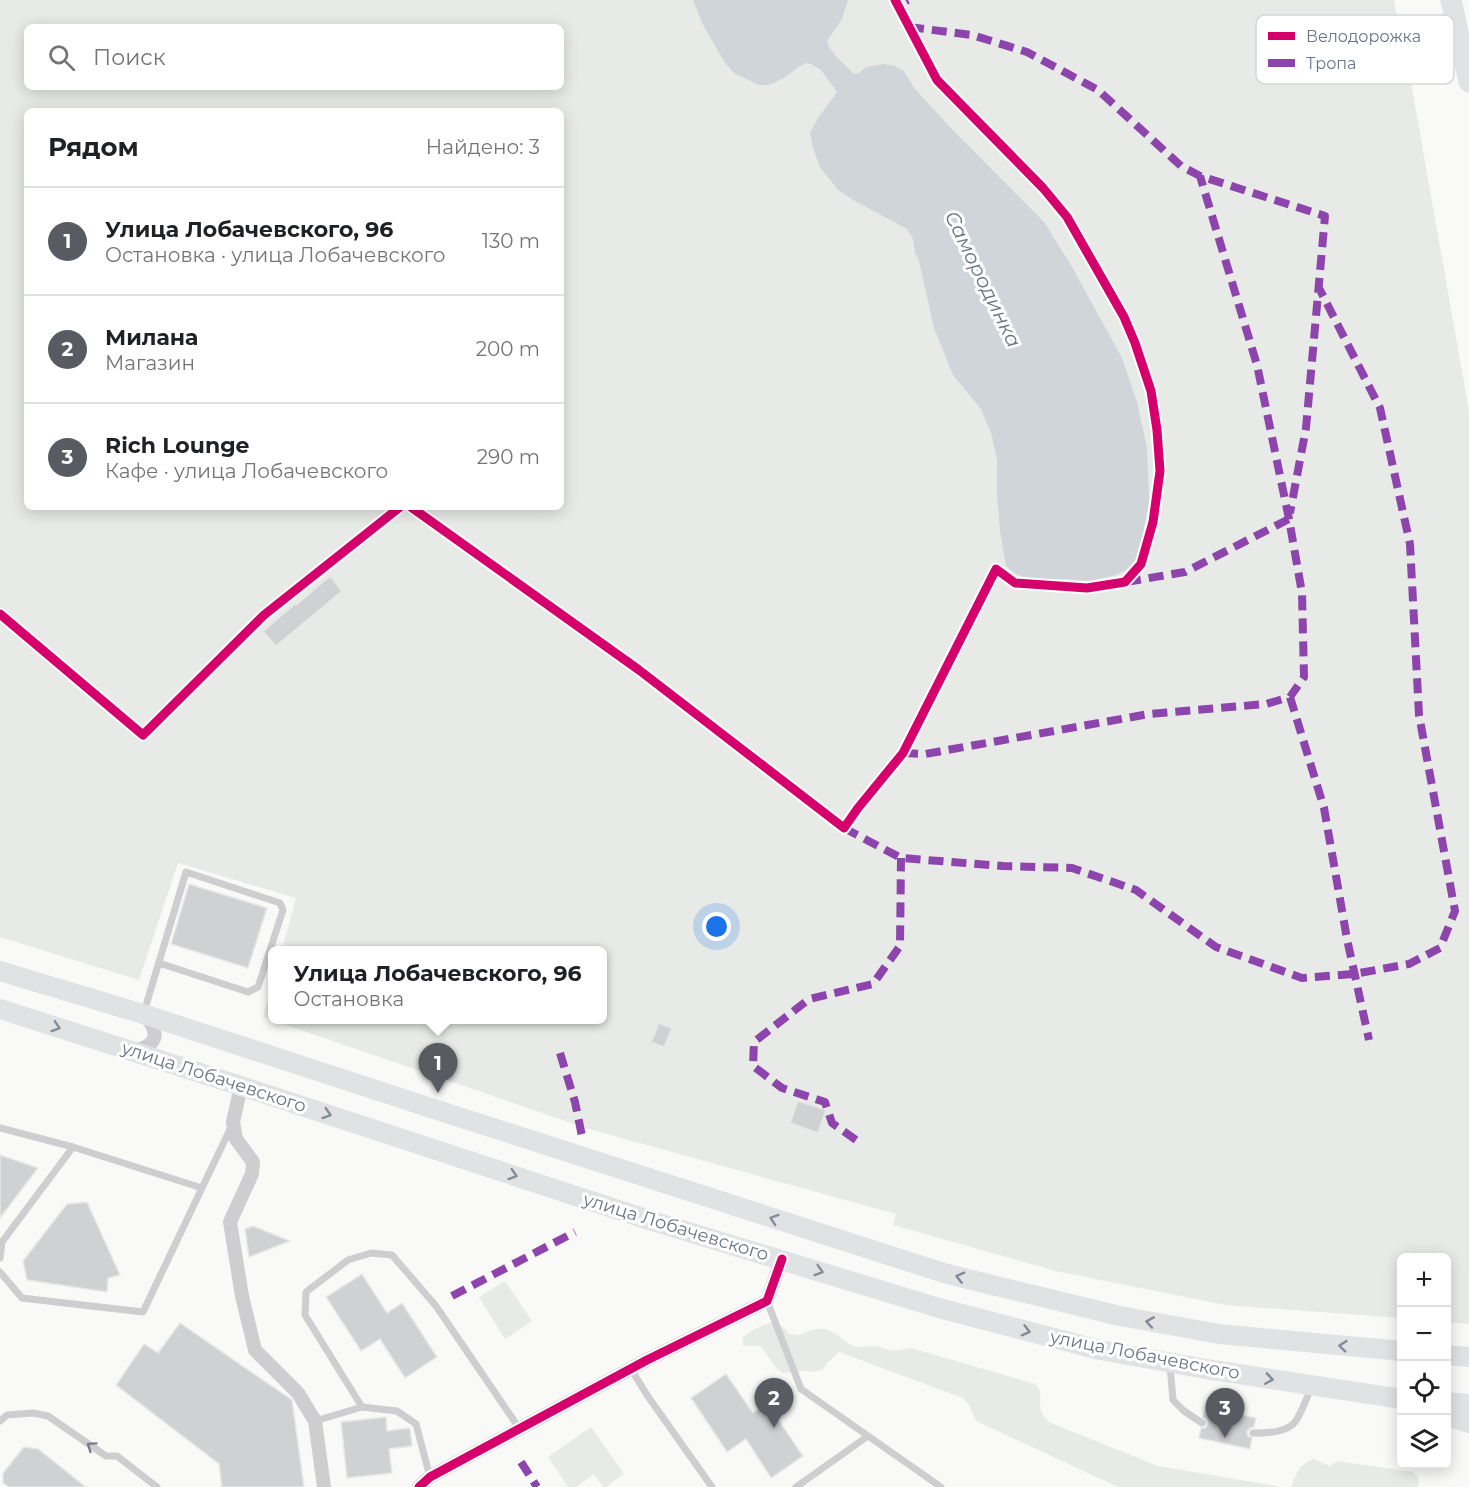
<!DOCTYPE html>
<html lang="ru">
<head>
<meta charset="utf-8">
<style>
  body { margin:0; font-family:Montserrat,sans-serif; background:#f2f2f2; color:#202124 }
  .controls { position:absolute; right:18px; bottom:18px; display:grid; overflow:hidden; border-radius:9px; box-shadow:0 3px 15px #0003 }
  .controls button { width:54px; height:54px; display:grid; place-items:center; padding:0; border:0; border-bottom:2px solid #e0e0e0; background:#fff; color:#202124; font:30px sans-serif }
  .you { position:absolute; left:717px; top:927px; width:21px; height:21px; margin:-15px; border:4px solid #fff; border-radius:50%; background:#1a73e8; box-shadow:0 0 0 9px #1a73e833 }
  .badge { display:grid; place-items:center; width:39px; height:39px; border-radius:50%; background:#585c62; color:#fff; font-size:20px; font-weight:700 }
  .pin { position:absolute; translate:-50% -50px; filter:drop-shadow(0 2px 3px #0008) }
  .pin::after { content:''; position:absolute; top:32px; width:21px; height:18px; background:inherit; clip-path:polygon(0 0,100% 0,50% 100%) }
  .popup { position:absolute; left:268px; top:946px; width:339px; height:78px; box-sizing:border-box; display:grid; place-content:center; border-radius:9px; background:#fff; filter:drop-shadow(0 2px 4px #0005); font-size:20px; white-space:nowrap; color:#757577 }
  .popup b { font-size:22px; color:#202124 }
  .popup::after { content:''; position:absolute; left:50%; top:100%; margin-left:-12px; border:12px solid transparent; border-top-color:#fff }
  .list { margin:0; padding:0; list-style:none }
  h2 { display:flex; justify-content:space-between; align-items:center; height:78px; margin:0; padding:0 24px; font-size:26px }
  h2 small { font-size:20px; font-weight:400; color:#757577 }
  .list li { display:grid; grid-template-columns:39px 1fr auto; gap:18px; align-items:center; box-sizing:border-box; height:108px; padding:0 24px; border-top:2px solid #e0e0e0 }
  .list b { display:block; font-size:22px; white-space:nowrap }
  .list p { margin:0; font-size:20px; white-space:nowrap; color:#757577 }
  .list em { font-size:20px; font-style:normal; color:#757577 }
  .icon { flex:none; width:33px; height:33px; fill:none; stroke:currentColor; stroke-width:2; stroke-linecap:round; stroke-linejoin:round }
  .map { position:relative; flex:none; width:1469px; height:1487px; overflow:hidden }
  .search { position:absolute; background:#fff; box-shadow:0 3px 15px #0003; left:24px; top:24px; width:540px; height:66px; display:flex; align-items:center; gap:15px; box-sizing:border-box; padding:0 21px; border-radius:9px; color:#757577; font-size:22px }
  .panel { position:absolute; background:#fff; box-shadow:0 3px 15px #0003; left:24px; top:108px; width:540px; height:402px; border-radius:9px }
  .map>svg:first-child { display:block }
</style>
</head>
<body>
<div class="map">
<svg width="1469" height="1487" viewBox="0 0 1469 1487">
  <rect width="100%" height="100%" fill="#f9f9f8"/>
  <path fill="#e7eae6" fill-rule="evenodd" d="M0,0H1394L1410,77L1469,411V1324L1447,1322L1446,1258H1402L1401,1318L1225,1305L1056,1271L893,1225L896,1214L589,1129L263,1017L273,981V1020H603V950H282L296,898L178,863L139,980L0,937ZM27,27H561V87H27ZM27,111H561V507H27Z
    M505,1281L532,1321L505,1339L479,1297Z
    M776,1322L783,1327L789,1334L798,1335L816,1329H826L834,1333L849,1344L857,1347L876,1346L893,1351L911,1348L1035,1384L1040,1391C1041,1407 1037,1412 1051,1423L1158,1466L1283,1487H1118L976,1421L969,1405L963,1398L839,1352L827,1363L822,1370L813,1372L805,1371L783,1373L776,1368L761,1346H743V1337C753,1329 763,1324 776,1322Z
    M591,1427L624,1474L606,1487H603L594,1474L576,1487H568L548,1457Z
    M1314,1459L1330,1466L1337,1461L1413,1472L1419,1479L1418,1487H1291C1297,1473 1298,1465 1314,1459Z"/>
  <path fill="#cfd5d8" d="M693,0H848L842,19L827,41C831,55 844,63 854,74L859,73L866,67L883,64L895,66L904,71L914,88L949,126L1044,222L1072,267L1122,358L1137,402L1147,448L1149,501L1139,556L1125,571L1112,576L1089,581L1065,579L1047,581L1031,580L1016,574L1006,566L1000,530L997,494V459L991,433L981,409L953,375L934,328L919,261L915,253L913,239L907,229L855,201L838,190L820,167L813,148L810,133L818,118L837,92L821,70L811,64L806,63L798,67L786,77L769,85H759L734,73L725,63L702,23Z"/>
  <path fill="#d0d1d3" stroke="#e8e8e8" stroke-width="1.5" d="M330,576L342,591L276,646L263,631L295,604L296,605Z
    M189,884L267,908L248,968L171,944Z
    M659,1023L672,1028L664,1047L651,1042Z
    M798,1101L826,1110L818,1133L790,1123Z
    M0,1155L38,1168L0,1218Z
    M87,1202L120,1275L108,1278L107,1292L27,1280L23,1261L67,1204Z
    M253,1226L290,1241L249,1257L245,1229Z
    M362,1274L387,1313L402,1303L437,1357L405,1378L380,1339L361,1351L326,1297Z
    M180,1323L292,1400L304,1487H222L219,1464L116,1385L144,1344L158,1353Z
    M726,1374L753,1413L767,1403L803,1456L771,1478L746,1439L727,1452L691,1398Z
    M1205,1408L1256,1418L1254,1427L1250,1428L1247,1432L1248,1436L1252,1438L1250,1449L1199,1438L1201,1428H1205L1208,1424L1207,1420L1203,1417Z
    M386,1417L387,1431L410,1428L412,1446L389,1449L392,1473L347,1478L341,1422Z
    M24,1447L38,1449L86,1487H9L3,1483V1473Z"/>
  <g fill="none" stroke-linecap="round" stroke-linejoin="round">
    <path stroke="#ceced0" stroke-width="7" d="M144,1012L186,872L280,903L283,910L258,987L248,992L159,963
      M0,1128L73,1147L202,1188L232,1125
      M0,1258L2,1242L73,1147
      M0,1272L22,1298L143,1312L202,1188
      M767,1301L801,1389L941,1487
      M1170,1365L1173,1400L1184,1411L1202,1423
      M631,1369L647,1395L712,1487
      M362,1407L305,1315L306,1292L348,1260L371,1253L392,1255L436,1306L519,1428
      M0,1421L7,1415L33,1413L48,1416L106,1456H117L157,1487
      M315,1421L362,1407L397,1411L416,1424L430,1477
      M1253,1433C1266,1433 1286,1433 1295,1422C1300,1416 1308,1395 1312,1386
      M796,1487L868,1436"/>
    <path stroke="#ceced0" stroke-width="14" d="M132,1051C158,1046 161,1034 144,1014
      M241,1086L233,1122L236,1139L253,1162L252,1174L230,1222L242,1296L255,1350L298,1393L315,1421L324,1487
      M419,1487L430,1477L647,1360L767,1301L782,1259"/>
    <path stroke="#e1e2e3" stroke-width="20" d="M0,971L143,1014L431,1108L947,1274L1120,1316L1219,1334L1402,1351
      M0,1009L241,1086L649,1220L939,1308L1100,1350L1206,1369L1402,1399
      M1446,1355L1469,1357
      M1446,1402L1469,1404
      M1446,1415L1469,1423"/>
    <path stroke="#e1e2e3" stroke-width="21" d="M1451,0L1469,82"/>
    <path stroke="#8e44ad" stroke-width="8" stroke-dasharray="15 8" stroke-linecap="butt" d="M906,1L908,0
      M909,27L972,35L1027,52L1098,90L1181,166L1200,176L1325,216L1306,428L1290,513
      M1126,582L1185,572L1289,519
      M1290,697L1324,808L1347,939L1369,1040
      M903,753L925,754L1149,714L1266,704L1290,697L1304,677L1302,593L1289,519L1257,365L1200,176
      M844,828L901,858L1003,866L1072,868L1136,890L1216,947L1302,978L1354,974L1409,964L1440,948L1455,911L1419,715L1410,544L1380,408L1319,288
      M560,1053L575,1102L583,1141
      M856,1140L832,1123L825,1102L782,1088L753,1066L754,1042L809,999L873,984L900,946L901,858
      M452,1296L575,1232
      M521,1462L537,1487"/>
    <defs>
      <path id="cycleway" d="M411,507L639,670L844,828L858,808L903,753L996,569L1015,583L1087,588L1125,582L1141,564L1153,522L1160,471L1157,430L1151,391L1135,343L1124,317L1067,217L1043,188L937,80L895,0
        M0,614L143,735L264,615L400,507
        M419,1487L430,1477L647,1360L767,1301L782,1259"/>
    </defs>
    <use href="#cycleway" stroke="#fff" stroke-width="13"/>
    <use href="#cycleway" stroke="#d6006c" stroke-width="9"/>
  </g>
  <defs><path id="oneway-chevron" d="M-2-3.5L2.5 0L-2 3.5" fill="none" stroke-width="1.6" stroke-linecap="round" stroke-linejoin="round" transform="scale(1.5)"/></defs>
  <g stroke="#838b99">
    <use href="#oneway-chevron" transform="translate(56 1027) rotate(18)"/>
    <use href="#oneway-chevron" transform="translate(327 1114) rotate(18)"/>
    <use href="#oneway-chevron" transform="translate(513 1175) rotate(18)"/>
    <use href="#oneway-chevron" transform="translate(774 1219) rotate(-162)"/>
    <use href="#oneway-chevron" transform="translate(819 1271) rotate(17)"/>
    <use href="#oneway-chevron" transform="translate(960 1277) rotate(-166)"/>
    <use href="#oneway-chevron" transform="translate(1150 1322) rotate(-170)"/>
    <use href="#oneway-chevron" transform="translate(1026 1331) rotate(15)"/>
    <use href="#oneway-chevron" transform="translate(1343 1346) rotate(-174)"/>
    <use href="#oneway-chevron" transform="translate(1269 1379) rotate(9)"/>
  </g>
  <use stroke="#757e8d" href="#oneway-chevron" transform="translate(91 1446) rotate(-145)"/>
  <g text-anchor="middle" stroke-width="6" stroke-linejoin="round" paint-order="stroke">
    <g font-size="18" fill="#6b7586" stroke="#fff">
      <text transform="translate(214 1077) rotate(18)" y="6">улица Лобачевского</text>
      <text transform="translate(676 1227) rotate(17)" y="6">улица Лобачевского</text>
      <text transform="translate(1145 1355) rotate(11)" y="6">улица Лобачевского</text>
    </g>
    <g font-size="20" font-style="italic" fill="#677681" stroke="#fff">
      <text transform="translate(983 279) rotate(64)" y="7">Самородинка</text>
    </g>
  </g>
  <rect x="1256" y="15" width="198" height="69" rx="9" fill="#fff" stroke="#d3d6db" stroke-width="1.5"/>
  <rect x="1268" y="32" width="27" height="8" fill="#d6006c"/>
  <rect x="1268" y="59" width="27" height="8" fill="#8e44ad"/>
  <g font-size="16" fill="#6b7586">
    <text x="1306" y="42">Велодорожка</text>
    <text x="1306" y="69">Тропа</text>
  </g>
</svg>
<div class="controls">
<button>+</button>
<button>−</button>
<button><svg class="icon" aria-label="locate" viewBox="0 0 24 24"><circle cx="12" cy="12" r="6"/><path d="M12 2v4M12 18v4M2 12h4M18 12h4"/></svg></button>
<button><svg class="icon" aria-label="layers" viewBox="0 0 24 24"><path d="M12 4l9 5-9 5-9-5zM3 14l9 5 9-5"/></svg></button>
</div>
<div class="you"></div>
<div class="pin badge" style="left:438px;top:1093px">1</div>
<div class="popup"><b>Улица Лобачевского, 96</b>Остановка</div>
<div class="pin badge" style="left:774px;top:1428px">2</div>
<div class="pin badge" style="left:1225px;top:1438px">3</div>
<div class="search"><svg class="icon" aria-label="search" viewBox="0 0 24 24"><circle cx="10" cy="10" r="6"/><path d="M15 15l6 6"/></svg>Поиск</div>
<section class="panel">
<h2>Рядом<small>Найдено: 3</small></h2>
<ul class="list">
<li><span class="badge">1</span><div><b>Улица Лобачевского, 96</b><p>Остановка · улица Лобачевского</p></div><em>130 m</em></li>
<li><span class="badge">2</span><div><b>Милана</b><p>Магазин</p></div><em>200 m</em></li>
<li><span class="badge">3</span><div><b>Rich Lounge</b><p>Кафе · улица Лобачевского</p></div><em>290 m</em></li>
</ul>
</section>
</div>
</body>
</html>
